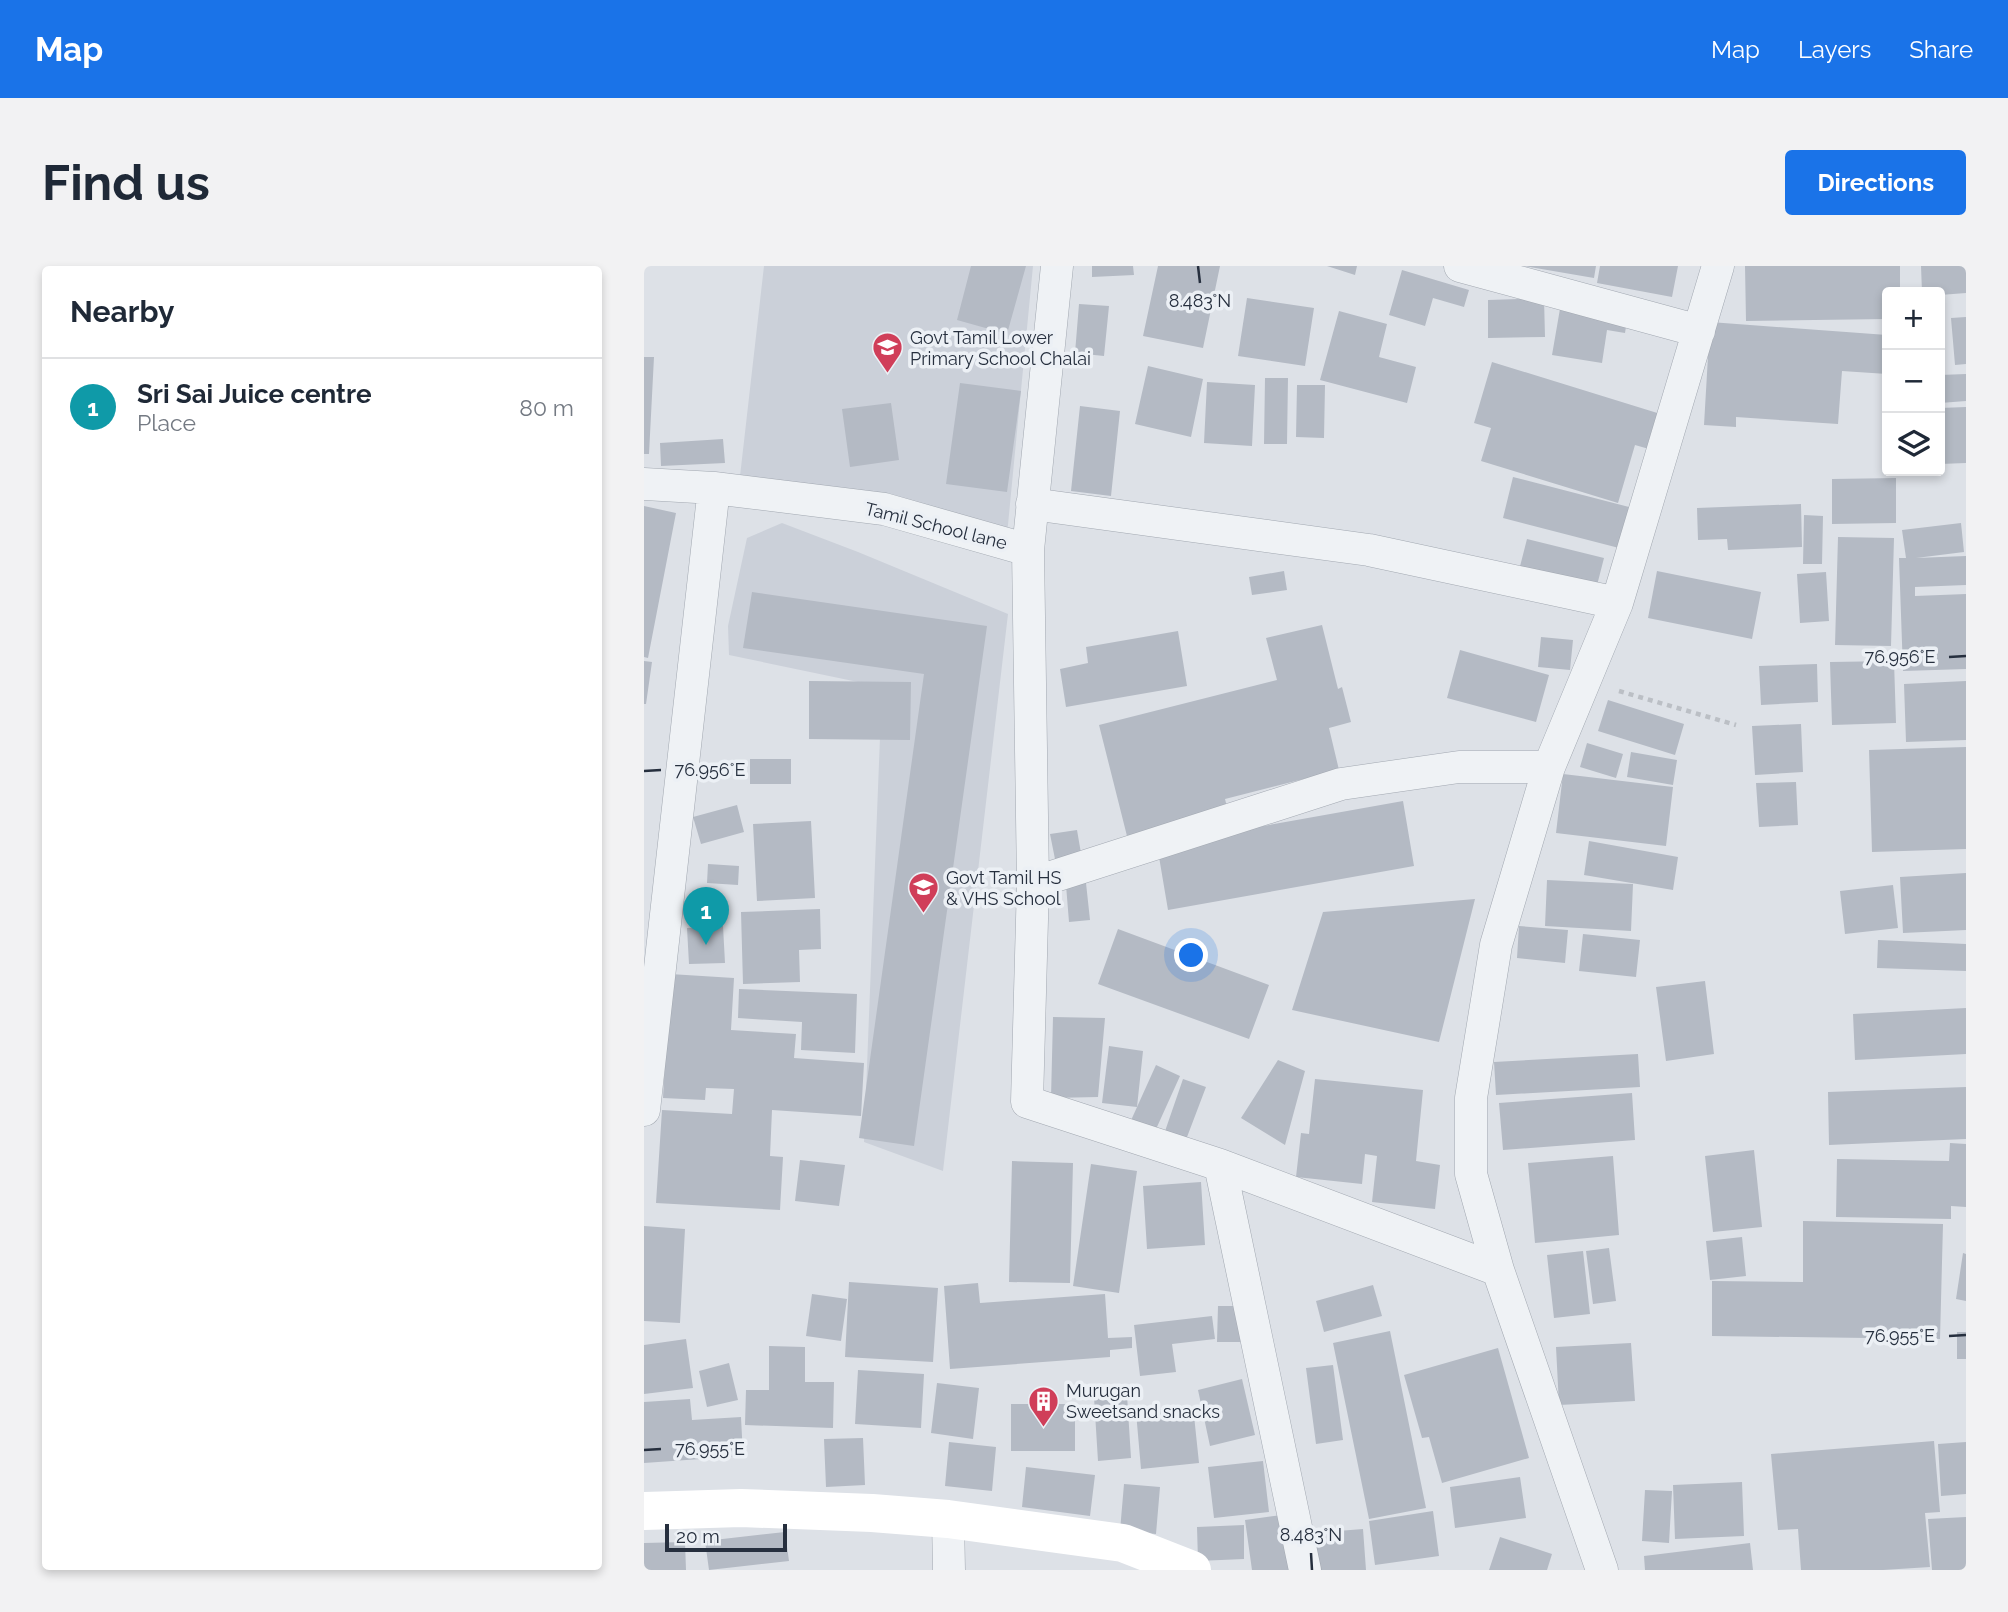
<!DOCTYPE html>
<html lang="en">
<head>
<meta charset="utf-8">
<style>
  body { margin:0; font-family:Raleway,sans-serif; background:#f2f2f3; color:#1f2937 }
  .controls { position:absolute; right:21px; top:21px; display:grid; overflow:hidden; border-radius:7px; box-shadow:0 4px 10px #0003 }
  .controls button { width:63px; height:63px; display:grid; place-items:center; padding:0; border:0; border-bottom:2px solid #e0e1e3; background:#fff; color:#1f2937; font:35px sans-serif }
  .scale { position:absolute; left:21px; bottom:18px; width:122px; box-sizing:border-box; padding-left:7px; border:4px solid #262f3e; border-top:0; font-size:19px; line-height:24px; white-space:nowrap; color:#262f3e; -webkit-text-stroke:5px #ecf0f5; paint-order:stroke }
  .you { position:absolute; left:548px; top:690px; width:24px; height:24px; margin:-18px; border:5px solid #fff; border-radius:50%; background:#1a73e8; box-shadow:0 0 0 10px #1a73e833 }
  .badge { display:grid; place-items:center; width:46px; height:46px; border-radius:50%; background:#1a73e8; color:#fff; font-size:23px; font-weight:700 }
  .pin { position:absolute; translate:-50% -58px; filter:drop-shadow(0 2px 4px #0008) }
  .pin::after { content:''; position:absolute; top:37px; width:24px; height:21px; background:inherit; clip-path:polygon(0 0,100% 0,50% 100%) }
  .list { margin:0; padding:0; list-style:none }
  h2 { display:flex; justify-content:space-between; align-items:center; height:91px; margin:0; padding:0 28px; font-size:30px }
  h2 small { font-size:23px; font-weight:400; color:#747a83 }
  .list li { display:grid; grid-template-columns:46px 1fr auto; gap:21px; align-items:center; box-sizing:border-box; height:98px; padding:0 28px; border-top:2px solid #e0e1e3 }
  .list b { display:block; font-size:26px; white-space:nowrap }
  .list p { margin:0; font-size:23px; white-space:nowrap; color:#747a83 }
  .list em { font-size:23px; font-style:normal; color:#747a83 }
  .icon { flex:none; width:38px; height:38px; fill:none; stroke:currentColor; stroke-width:2; stroke-linecap:round; stroke-linejoin:round }
  .map { position:relative; flex:none; width:1322px; height:1304px; overflow:hidden; border-radius:7px }
  header { display:flex; align-items:center; gap:42px; box-sizing:border-box; height:98px; padding:0 35px; background:#1a73e8; color:#fff }
  header strong { font-size:33px }
  nav { display:flex; gap:38px; margin-inline-start:auto; font-size:24px }
  .intro { display:flex; align-items:center; justify-content:space-between; box-sizing:border-box; height:168px; padding:0 42px }
  h1 { margin:0; font-size:49px }
  .button { padding:18px 32px; border-radius:7px; background:#1a73e8; color:#fff; font-size:24px; font-weight:700 }
  main { display:flex; gap:42px; padding:0 42px }
  aside { flex:1; background:#fff; border-radius:7px; box-shadow:0 4px 10px #0003 }
  .map>svg:first-child { display:block }
</style>
</head>
<body>
<header>
<strong>Map</strong>
<nav><a>Map</a><a>Layers</a><a>Share</a></nav>
</header>
<div class="intro"><h1>Find us</h1><a class="button">Directions</a></div>
<main>
<aside>
<h2>Nearby<small></small></h2>
<ul class="list">
<li><span class="badge" style="background:#0f9aa8">1</span><div><b>Sri Sai Juice centre</b><p>Place</p></div><em>80 m</em></li>
</ul>
</aside>
<div class="map">
<svg width="1322" height="1304" viewBox="0 0 1322 1304">
  <rect width="100%" height="100%" fill="#dde1e7"/>
  <path fill="#cbd0d9" d="M120,0H389L363,269L95,219Z
    M138,257L214,286L364,348L299,905L220,876L238,421L85,389L84,360L103,272Z"/>
  <path fill="#b4bac4" d="M327,0H382L363,68L313,54Z
    M448,0H489L490,9L448,11Z
    M514,0H576L559,82L499,70Z
    M683,0H713L711,9Z
    M880,0H952L950,12Z
    M956,0H1034L1028,31L953,17Z
    M1101,0H1256V26H1243V53L1102,55Z
    M1277,0H1322V27L1296,29V26H1278Z
    M758,4L825,24L820,41L789,32L781,60L745,49Z
    M603,32L670,42L661,100L594,90Z
    M900,32L901,71L844,72V34Z
    M917,37L984,48L981,67L963,64L958,97L908,89Z
    M435,38L465,40L460,90L431,87Z
    M695,45L743,58L735,91L772,101L763,137L676,114Z
    M1322,51V98L1311,99L1307,52Z
    M1066,56L1243,69V108L1198,105L1194,158L1092,151V161L1060,159Z
    M0,91H10L5,188H0Z
    M848,96L1023,150L1012,185L991,179L974,237L837,195L847,162L830,157Z
    M504,100L559,113L547,171L491,158Z
    M1322,108V135L1296,137V109Z
    M621,112H644L643,178H620Z
    M563,116L611,119L608,180L560,177Z
    M316,117L377,125L363,226L302,218Z
    M653,119H681L680,172L652,171Z
    M247,137L255,194L206,201L198,143Z
    M436,140L476,145L467,230L427,225Z
    M1322,141V197L1296,198V142Z
    M79,173L81,197L17,200L16,177Z
    M869,211L985,241L975,282L859,252Z
    M1252,212V257L1188,258V213Z
    M1157,238L1158,281L1084,284L1083,273L1054,274L1053,242Z
    M0,240L32,247L4,392L0,391Z
    M1160,249L1179,250L1178,298H1159Z
    M1317,257L1320,286L1272,292L1322,290V319L1271,321V330L1322,328V403L1259,405L1255,292H1262L1258,264Z
    M1194,271L1250,272L1247,380L1191,379Z
    M883,273L960,292L950,331L873,312Z
    M640,305L643,324L608,329L605,311Z
    M1013,305L1117,326L1108,373L1004,352Z
    M1182,306L1185,355L1156,357L1153,308Z
    M108,326L343,360L270,880L215,872L280,408L99,382Z
    M678,359L694,423L698,421L707,456L685,462L695,504L581,533L584,545L483,570L455,459L633,414L622,372Z
    M534,365L543,420L422,441L416,403L444,397L442,381Z
    M897,371L929,374L926,404L894,401Z
    M816,384L905,409L892,456L803,432Z
    M0,395L8,396L2,438H0Z
    M1250,395L1252,457L1188,459L1186,396Z
    M1173,398L1174,436L1117,439L1115,400Z
    M165,415L267,416L266,474L165,473Z
    M1322,415V474L1262,476L1260,418Z
    M964,434L1040,458L1031,489L954,465Z
    M1157,458L1159,506L1111,509L1108,460Z
    M943,477L979,488L972,512L936,501Z
    M1322,481V583L1228,586L1225,484Z
    M987,486L1033,494L1029,519L983,511Z
    M106,493H147V518H106Z
    M919,508L1029,521L1022,580L912,567Z
    M1152,516L1154,559L1115,561L1112,517Z
    M759,535L770,600L524,644L513,579Z
    M93,539L100,566L57,578L49,551Z
    M167,555L171,632L113,635L109,558Z
    M433,564L438,593L412,598L406,568Z
    M945,575L1034,591L1029,624L940,609Z
    M64,598L95,600L94,619L63,617Z
    M1322,607V664L1259,667L1256,611Z
    M903,614L989,618L987,665L901,660Z
    M442,617L446,654L425,656L422,619Z
    M1249,619L1254,662L1201,668L1196,625Z
    M831,633L795,776L648,744L679,646Z
    M176,643L177,683L155,684L156,716L99,718L97,646Z
    M79,660L81,697L45,698L43,662Z
    M875,660L924,664L921,697L873,692Z
    M474,663L625,719L605,773L454,718Z
    M939,668L996,674L992,711L935,705Z
    M1234,674L1322,678V705L1233,702Z
    M26,708L90,712L87,764L152,768L150,792L220,797L217,850L128,844L126,890L139,891L136,944L12,937L18,844L88,848L90,823L62,822L61,834L19,832Z
    M1061,715L1070,788L1022,795L1012,721Z
    M95,723L213,728L211,787L157,784L158,756L94,752Z
    M1322,742V788L1211,794L1209,748Z
    M409,751L461,752L454,831L407,832Z
    M465,780L499,785L493,841L458,837Z
    M994,788L996,821L852,829L850,796Z
    M634,794L661,805L641,879L597,852Z
    M512,799L536,810L508,872L484,861Z
    M539,813L562,821L540,879L519,871Z
    M671,813L779,824L772,895L796,899L791,943L728,936L733,890L721,888L718,918L652,911L657,867L665,868Z
    M1322,821V873L1185,879L1184,826Z
    M988,827L991,874L859,884L855,837Z
    M1306,877L1322,878V941L1307,940V953L1192,951L1193,893L1305,895Z
    M1110,884L1118,961L1069,966L1061,890Z
    M969,890L975,969L891,977L884,897Z
    M156,894L201,899L195,940L151,935Z
    M368,895L429,897L426,1017L365,1016Z
    M447,898L493,905L475,1027L429,1020Z
    M557,916L561,979L503,983L499,920Z
    M1159,955L1299,958L1296,1073L1068,1070V1015L1159,1016Z
    M0,960L41,963L36,1057L0,1055Z
    M1098,971L1102,1010L1066,1014L1062,975Z
    M965,982L972,1035L949,1038L942,985Z
    M939,985L946,1048L910,1052L903,989Z
    M1319,987L1322,988V1035L1312,1033Z
    M205,1016L294,1022L289,1096L201,1091Z
    M334,1017L336,1037L461,1028L464,1072L488,1071V1082L466,1084V1091L306,1103L300,1020Z
    M729,1019L738,1050L680,1066L672,1035Z
    M168,1028L203,1033L197,1075L162,1070Z
    M574,1040H601V1076H573Z
    M568,1050L571,1073L528,1078L532,1106L496,1110L490,1059Z
    M746,1065L782,1242L725,1253L689,1077Z
    M1313,1066H1322V1093H1313Z
    M42,1073L49,1122L0,1128V1079Z
    M987,1077L991,1135L915,1139L912,1081Z
    M125,1080L161,1081V1116H190L189,1162L101,1159L102,1124H125Z
    M854,1082L885,1192L798,1217L785,1171L778,1172L760,1109Z
    M85,1097L94,1134L63,1141L55,1105Z
    M689,1099L699,1174L672,1178L662,1102Z
    M214,1104L280,1108L277,1162L211,1158Z
    M598,1113L611,1169L566,1180L554,1124Z
    M293,1117L335,1122L329,1173L287,1167Z
    M483,1129L487,1192L454,1195L450,1131Z
    M46,1133L48,1154L97,1151L99,1190L0,1197V1136Z
    M367,1138H431V1185H367Z
    M549,1140L555,1197L497,1203L492,1146Z
    M219,1172L221,1219L182,1221L180,1173Z
    M1290,1175L1296,1246L1281,1247L1286,1301L1239,1304H1157L1154,1263L1134,1264L1127,1188Z
    M305,1176L352,1181L348,1225L301,1220Z
    M1322,1176V1228L1297,1230L1294,1178Z
    M619,1195L625,1246L570,1252L564,1201Z
    M382,1201L451,1209L446,1250L378,1241Z
    M876,1211L882,1252L811,1262L806,1221Z
    M1098,1216L1100,1270L1031,1273L1029,1219Z
    M480,1218L516,1221L512,1268L476,1265Z
    M1001,1224L1028,1225L1025,1277L998,1275Z
    M789,1245L795,1290L731,1299L725,1255Z
    M638,1249L646,1304H608L601,1254Z
    M1322,1251V1304H1288L1284,1253Z
    M600,1259V1293L554,1295L553,1261Z
    M719,1263L722,1304H672L669,1267Z
    M141,1266L145,1295L65,1304L61,1275Z
    M856,1271L908,1288L903,1304H845Z
    M41,1276L42,1304H0V1277Z
    M1106,1277L1109,1304H1001L1000,1290Z"/>
  <g fill="none" stroke-linecap="round" stroke-linejoin="round">
    <defs>
      <path id="street" d="M816,0L1055,65
        M0,218L70,222L240,243L384,284L413,0
        M388,238L725,284L973,337
        M384,284L389,617L383,836L576,899L854,1004
        M389,617L697,518L815,501H905
        M0,844L70,222
        M576,899L661,1304
        M304,1253L305,1304
        M958,1304L854,1004L827,908V832L852,679L905,501L973,337L1074,0"/>
    </defs>
    <use href="#street" stroke="#a2a8b1" stroke-width="33"/>
    <path stroke="#bbbfc5" stroke-width="4.5" stroke-dasharray="5 5" stroke-linecap="butt" d="M975,425L1092,459"/>
    <use href="#street" stroke="#eff2f5" stroke-width="32"/>
    <path stroke="#fff" stroke-width="38" d="M0,1245L97,1242L228,1247L304,1253L479,1277L548,1304"/>
  </g>
  <path fill="none" stroke="#262f3e" stroke-width="2.5" d="M554,0L556,17M1305,391L1322,390M0,505L17,504M1305,1070L1322,1069M0,1184L17,1183M667,1287L668,1304"/>
  <defs>
    <symbol id="school-pin" viewBox="-11 -11 22 30"><path d="M0 17L-7.5 6A9.5 9.5 0 1 1 7.5 6Z" fill="#d03e59" stroke="#ecf0f5"/><path d="M0-5L7-2L0 1L-7-2ZM-4 1L0 2.5L4 1V4Q0 6-4 4Z" fill="#fff"/></symbol>
    <symbol id="building-pin" viewBox="-11 -11 22 30"><path d="M0 17L-7.5 6A9.5 9.5 0 1 1 7.5 6Z" fill="#d03e59" stroke="#ecf0f5"/><path d="M-4-6H4V6H1V3H-1V6H-4ZM-2.5-4.3h1.7v1.8h-1.7ZM.8-4.3h1.7v1.8H.8ZM-2.5-1h1.7V.8h-1.7ZM.8-1h1.7V.8H.8Z" fill="#fff"/></symbol>
  </defs>
  <g fill-rule="evenodd">
    <use href="#school-pin" x="226" y="64" width="35" height="47"/>
    <use href="#school-pin" x="262" y="604" width="35" height="47"/>
    <use href="#building-pin" x="382" y="1118" width="35" height="47"/>
  </g>
  <g text-anchor="middle" stroke-width="7" stroke-linejoin="round" paint-order="stroke">
    <g font-size="18" fill="#262f3e" stroke="#ecf0f5" text-anchor="start">
      <text x="266" y="78">Govt Tamil Lower<tspan x="266" dy="21">Primary School Chalai</tspan></text>
      <text x="302" y="618">Govt Tamil HS<tspan x="302" dy="21">&amp; VHS School</tspan></text>
      <text x="422" y="1131">Murugan<tspan x="422" dy="21">Sweetsand snacks</tspan></text>
    </g>
    <g font-size="18" fill="#262f3e" stroke="#ecf0f5">
      <text transform="translate(292 260) rotate(14)" y="6">Tamil School lane</text>
    </g>
  </g>
  <g font-size="18" text-anchor="middle" fill="#262f3e" stroke="#ecf0f5" stroke-width="7" stroke-linejoin="round" paint-order="stroke">
    <text x="556" y="41">8.483°N</text>
    <text x="1256" y="397">76.956°E</text>
    <text x="66" y="510">76.956°E</text>
    <text x="1256" y="1076">76.955°E</text>
    <text x="66" y="1189">76.955°E</text>
    <text x="667" y="1275">8.483°N</text>
  </g>
</svg>
<div class="controls">
<button>+</button>
<button>−</button>
<button><svg class="icon" aria-label="layers" viewBox="0 0 24 24"><path d="M12 4l9 5-9 5-9-5zM3 14l9 5 9-5"/></svg></button>
</div>
<div class="scale">20 m</div>
<div class="you"></div>
<div class="pin badge" style="left:62px;top:679px;background:#0f9aa8">1</div>
</div>
</main>
</body>
</html>
